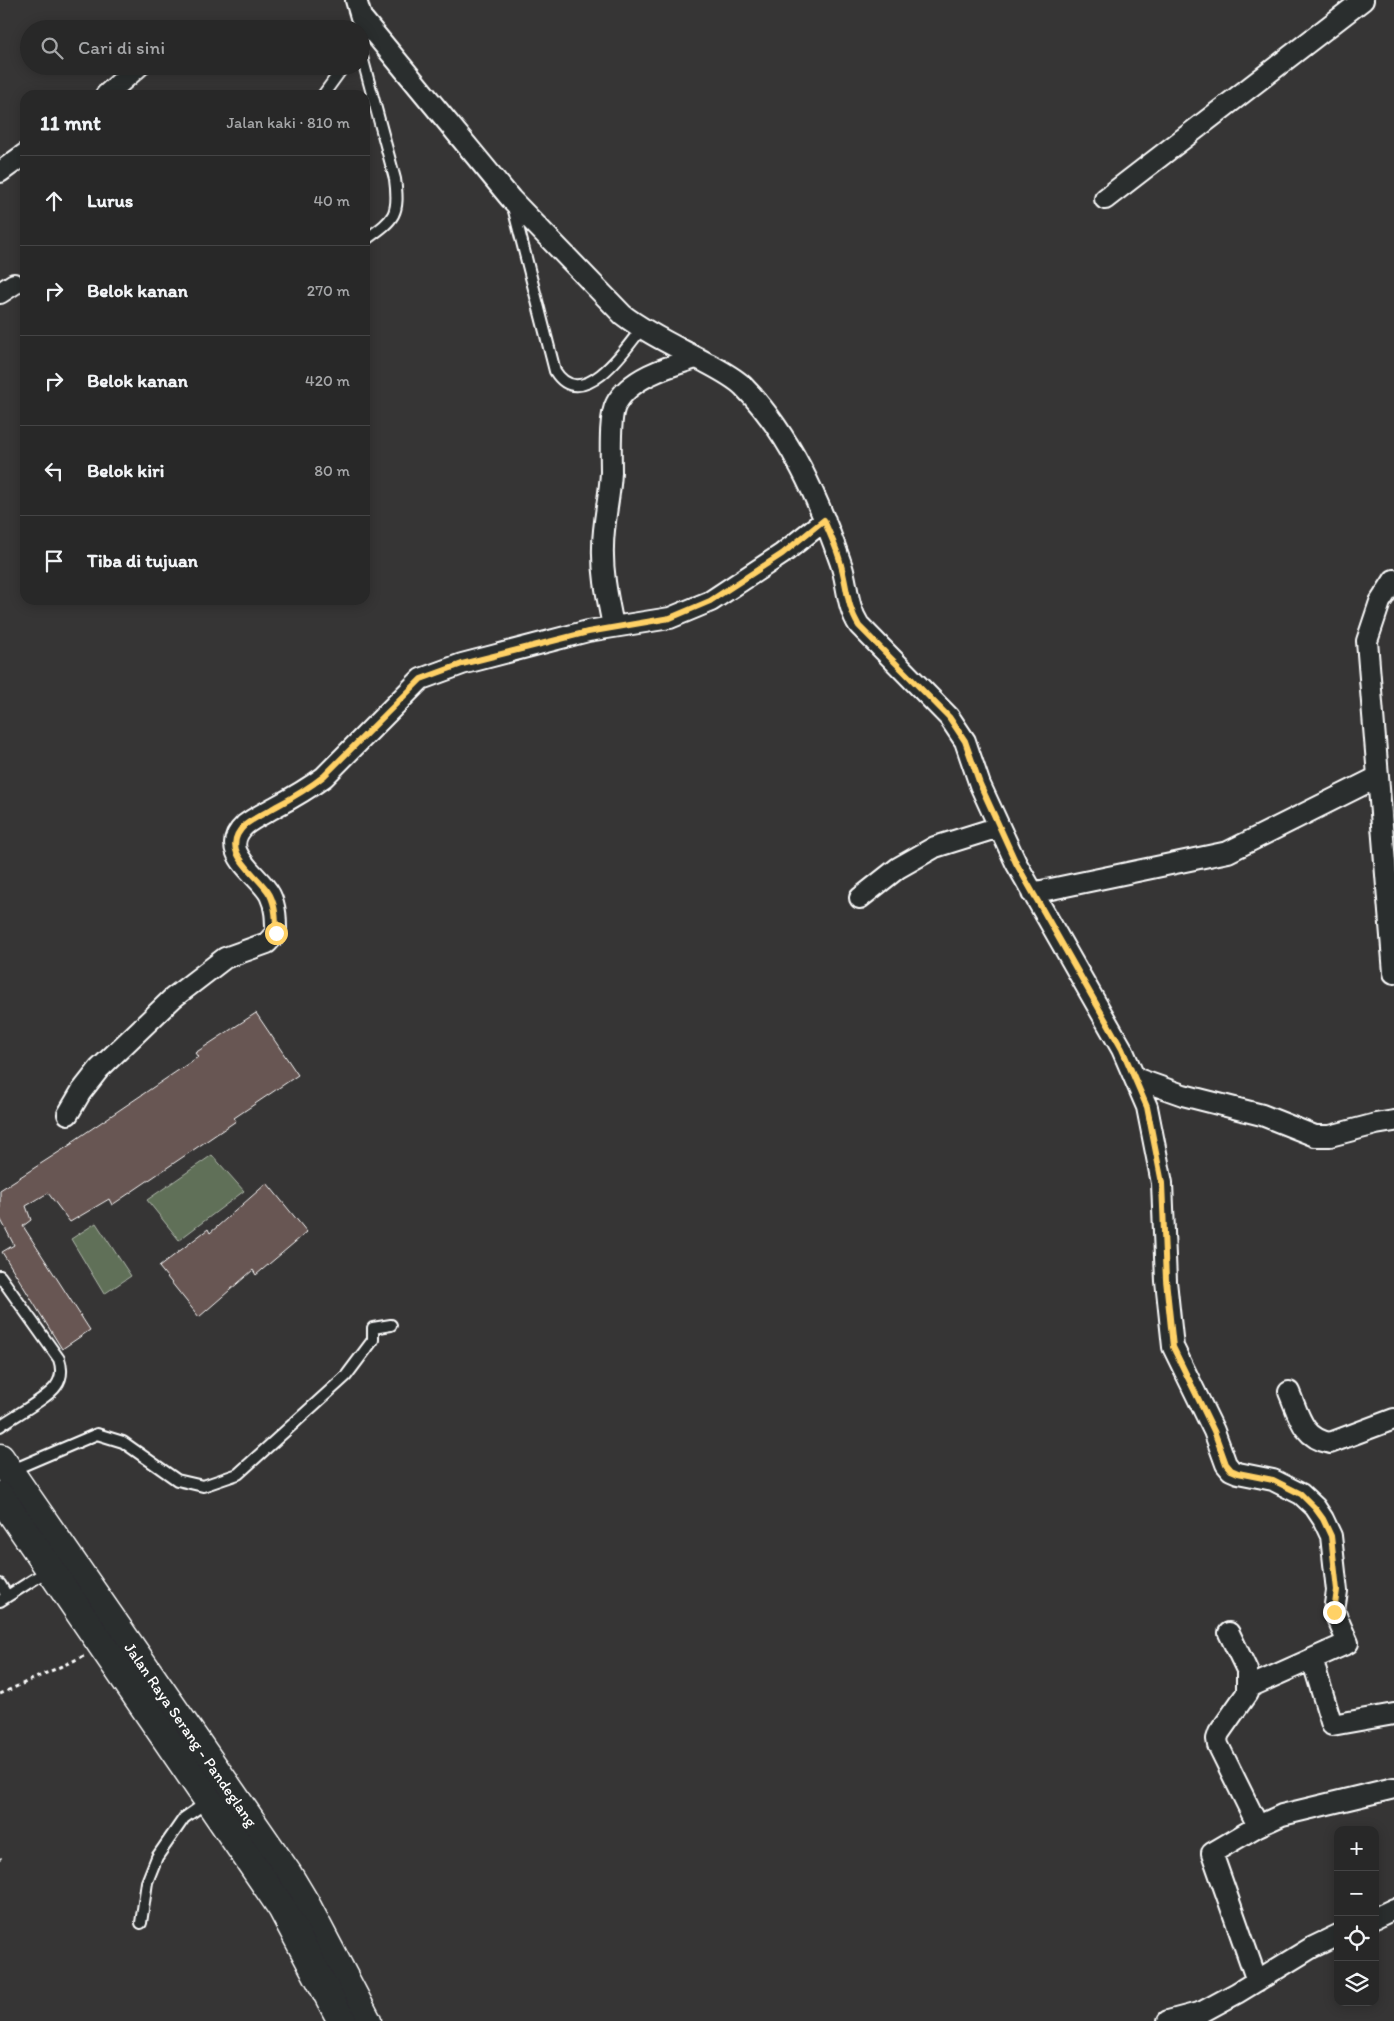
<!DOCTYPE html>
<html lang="id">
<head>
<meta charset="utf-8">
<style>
  body { margin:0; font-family:Itim,sans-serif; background:#303030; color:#f1f3f6 }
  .controls { position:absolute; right:15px; bottom:15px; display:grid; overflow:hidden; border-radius:10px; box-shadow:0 2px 12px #0003 }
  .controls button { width:45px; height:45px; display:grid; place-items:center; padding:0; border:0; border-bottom:1px solid #444445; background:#282828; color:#f1f3f6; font:25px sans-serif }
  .stop { position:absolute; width:15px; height:15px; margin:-11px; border:4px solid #ffd166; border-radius:50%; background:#fff }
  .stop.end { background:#ffd166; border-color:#fff; box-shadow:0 1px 5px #0008 }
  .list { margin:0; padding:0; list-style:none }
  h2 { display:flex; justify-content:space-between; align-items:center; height:65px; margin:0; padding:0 20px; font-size:21px }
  h2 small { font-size:16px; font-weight:400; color:#a5a6a8 }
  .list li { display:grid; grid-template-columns:32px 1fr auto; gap:15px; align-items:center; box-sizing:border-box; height:90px; padding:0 20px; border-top:1px solid #444445 }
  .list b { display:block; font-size:19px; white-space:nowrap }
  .list em { font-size:16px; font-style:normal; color:#a5a6a8 }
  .icon { flex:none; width:28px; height:28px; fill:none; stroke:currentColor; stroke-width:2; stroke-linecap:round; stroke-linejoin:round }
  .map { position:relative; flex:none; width:1394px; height:2021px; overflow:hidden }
  .search { position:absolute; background:#282828; box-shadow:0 2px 12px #0003; left:20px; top:20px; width:350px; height:55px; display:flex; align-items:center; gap:12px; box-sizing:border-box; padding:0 18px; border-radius:28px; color:#a5a6a8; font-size:19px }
  .panel { position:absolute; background:#282828; box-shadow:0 2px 12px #0003; left:20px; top:90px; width:350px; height:515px; border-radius:15px }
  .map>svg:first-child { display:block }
</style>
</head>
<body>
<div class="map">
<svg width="1394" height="2021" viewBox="0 0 1394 2021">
  <rect width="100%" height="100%" fill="#363535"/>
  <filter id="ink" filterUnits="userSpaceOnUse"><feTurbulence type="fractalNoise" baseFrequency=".02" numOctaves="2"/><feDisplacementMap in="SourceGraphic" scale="10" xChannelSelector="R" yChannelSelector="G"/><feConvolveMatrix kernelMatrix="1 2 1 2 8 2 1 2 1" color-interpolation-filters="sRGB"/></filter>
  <g filter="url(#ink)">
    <path fill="#607059" stroke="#b0b8ac" d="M212,1155L244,1191L179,1240L147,1200Z
      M96,1223L131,1276L104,1294L71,1239Z"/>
    <path fill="#685653" stroke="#fff" d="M256,1013L298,1075L234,1118L236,1121L112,1205L109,1199L70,1222L48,1193L26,1206L31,1220L23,1226L90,1330L62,1349L2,1252L14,1245L0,1218V1190L73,1143L72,1142L198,1057L195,1053Z
      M267,1183L307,1232L256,1275L253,1270L199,1317L159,1267L208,1229L210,1233Z"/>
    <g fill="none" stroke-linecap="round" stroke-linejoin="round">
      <defs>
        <path id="service" d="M361,53L395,179C400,216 394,219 365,240
          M323,95L344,66
          M513,207L555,371C581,413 625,351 641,329
          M0,1276L59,1359C62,1368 62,1378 56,1386C48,1398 14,1416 0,1426
          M10,1471L97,1434L123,1442L177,1480L203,1486L238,1474L346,1376L373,1340V1328L391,1325
          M0,1584L7,1596
          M0,1601L50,1569
          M141,1923L147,1882L157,1857L184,1818L207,1802"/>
        <path id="minor" d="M356,0L361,17L511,199L623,315C648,334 677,347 705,362C718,369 732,376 743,386C790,434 818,498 840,561C848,582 846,605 859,625L949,717L965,741L980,785L1016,863L1122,1049L1147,1107L1162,1183L1166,1281L1173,1347L1214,1431L1226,1464L1231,1470L1238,1473L1273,1480L1301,1494L1315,1507L1323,1519L1331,1536L1337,1591L1334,1611L1348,1643L1247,1688
          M106,95L139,66
          M0,172L25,154
          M1105,199L1363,0
          M0,293L14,284
          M1394,580L1380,602L1367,641L1394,973
          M613,626C608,600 602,574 603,547C603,522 610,497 611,472C611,456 609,416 616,404C630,377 670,366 696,358
          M1032,893L1228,852L1378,777
          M860,898L898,868L935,847L999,827
          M1135,1078L1183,1095L1262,1115L1315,1136H1330L1376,1124L1394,1121
          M68,1114L81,1092L99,1069L173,998L225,958L267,943L276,933C276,920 276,907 270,895C259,874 216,852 245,825C254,818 265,813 275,807C292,798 309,788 324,777L421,679L462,664L588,631L670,618L711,601L782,554L825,520
          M1289,1392C1299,1415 1302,1438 1330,1443L1394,1419
          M1229,1633L1247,1670V1693L1219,1733L1217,1739L1218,1745L1258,1826
          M1312,1659L1332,1725L1394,1714
          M1375,1918L1394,1909
          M1257,1981L1212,1853L1258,1826L1282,1815L1394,1788
          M1168,2021L1202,2012L1237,1993L1311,1948L1338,1935"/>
        <g id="trunk">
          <path id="s1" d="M0,1458L287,1873L305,1903L367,2021"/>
          <path d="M0,1496L282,1908L342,2021"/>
        </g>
      </defs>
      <use href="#service" stroke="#fff" stroke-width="14"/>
      <use href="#minor" stroke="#fff" stroke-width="24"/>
      <use href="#trunk" stroke="#fff" stroke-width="31"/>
      <path stroke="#fff" stroke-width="3" stroke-dasharray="4 4" stroke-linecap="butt" d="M0,1694L84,1656
        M0,1858L1,1859"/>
      <use href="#service" stroke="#2a2d2e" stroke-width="10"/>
      <use href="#minor" stroke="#2a2d2e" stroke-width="20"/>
      <use href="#trunk" stroke="#2a2d2e" stroke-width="28"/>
    </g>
  </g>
  <g fill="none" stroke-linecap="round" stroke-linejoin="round" filter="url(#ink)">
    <path stroke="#ffd166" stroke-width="6" d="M276,933C276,920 276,907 270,895C259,874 216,852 245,825C254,818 265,813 275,807C292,798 309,788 324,776L421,679L462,664L588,632L670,618L710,601L782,554L824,520C830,535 838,550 841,565C847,586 847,607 859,626L949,717L965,741L980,784L1016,863L1122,1049L1147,1107L1162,1183L1166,1280L1173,1347L1214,1431L1226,1464L1231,1470L1238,1473L1273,1480L1301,1494L1315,1508L1323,1519L1331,1536L1337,1590L1334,1612"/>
  </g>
  <g text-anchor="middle" stroke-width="5" stroke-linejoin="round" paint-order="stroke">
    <g font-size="16" fill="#fff" stroke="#2a2d2e">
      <text dy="6" stroke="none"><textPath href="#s1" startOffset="336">Jalan Raya Serang - Pandeglang</textPath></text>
    </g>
  </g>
</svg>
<div class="controls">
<button>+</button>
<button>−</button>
<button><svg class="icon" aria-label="locate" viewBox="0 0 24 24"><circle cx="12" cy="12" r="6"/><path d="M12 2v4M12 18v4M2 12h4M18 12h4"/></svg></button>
<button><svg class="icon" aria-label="layers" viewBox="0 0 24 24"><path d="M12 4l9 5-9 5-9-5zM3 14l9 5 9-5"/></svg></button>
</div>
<div class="stop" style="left:276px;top:933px"></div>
<div class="stop end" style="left:1334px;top:1612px"></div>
<div class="search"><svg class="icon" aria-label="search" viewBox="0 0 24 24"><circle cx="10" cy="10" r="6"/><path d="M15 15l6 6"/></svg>Cari di sini</div>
<section class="panel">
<h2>11 mnt<small>Jalan kaki · 810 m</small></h2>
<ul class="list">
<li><svg class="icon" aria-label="ahead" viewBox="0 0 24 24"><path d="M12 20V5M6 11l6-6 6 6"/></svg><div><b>Lurus</b></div><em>40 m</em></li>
<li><svg class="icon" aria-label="right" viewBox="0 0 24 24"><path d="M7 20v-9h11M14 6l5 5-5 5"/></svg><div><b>Belok kanan</b></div><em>270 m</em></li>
<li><svg class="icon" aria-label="right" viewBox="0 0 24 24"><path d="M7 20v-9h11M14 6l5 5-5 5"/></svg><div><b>Belok kanan</b></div><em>420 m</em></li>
<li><svg class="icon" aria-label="left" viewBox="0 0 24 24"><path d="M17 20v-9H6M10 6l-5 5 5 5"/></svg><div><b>Belok kiri</b></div><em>80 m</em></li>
<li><svg class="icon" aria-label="arrive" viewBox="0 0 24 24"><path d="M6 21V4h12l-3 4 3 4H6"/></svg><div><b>Tiba di tujuan</b></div></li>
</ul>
</section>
</div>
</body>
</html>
